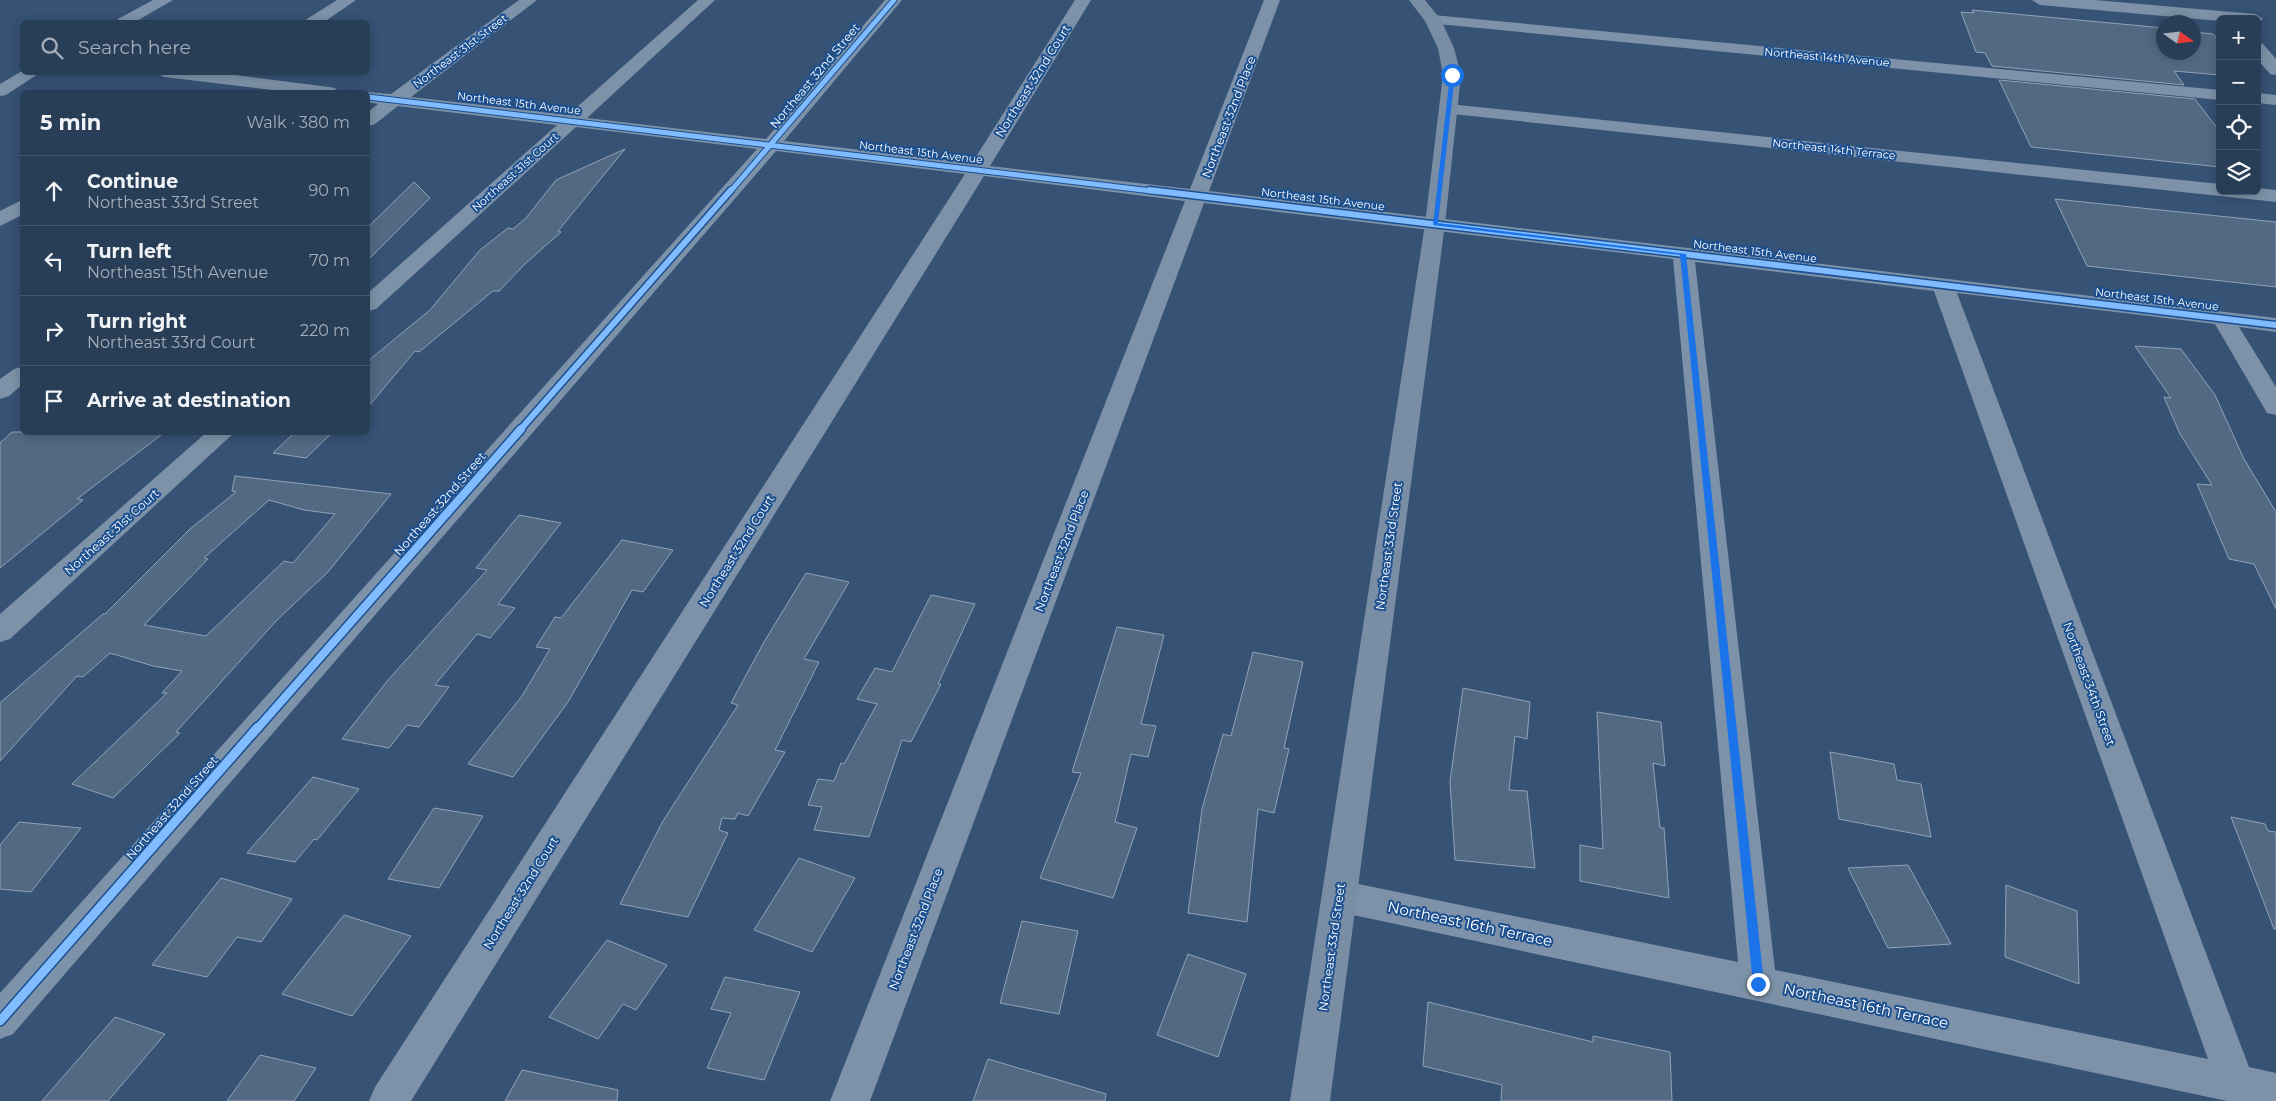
<!DOCTYPE html>
<html lang="en">
<head>
<meta charset="utf-8">
<style>
  body { margin:0; font-family:Montserrat,sans-serif; background:#344961; color:#f1f3f6 }
  .controls { position:absolute; right:15px; top:15px; display:grid; overflow:hidden; border-radius:8px; box-shadow:0 2px 12px #0003 }
  .controls button { width:45px; height:45px; display:grid; place-items:center; padding:0; border:0; border-bottom:1px solid #44576d; background:#283e57; color:#f1f3f6; font:25px sans-serif }
  .compass { position:absolute; left:2156px; top:15px; width:45px; height:45px; border-radius:50%; background:#283e57; box-shadow:0 2px 12px #0003; rotate:104deg }
  .stop { position:absolute; width:15px; height:15px; margin:-11px; border:4px solid #1a73e8; border-radius:50%; background:#fff }
  .stop.end { background:#1a73e8; border-color:#fff; box-shadow:0 1px 5px #0008 }
  .list { margin:0; padding:0; list-style:none }
  h2 { display:flex; justify-content:space-between; align-items:center; height:65px; margin:0; padding:0 20px; font-size:21px }
  h2 small { font-size:16px; font-weight:400; color:#a5aeba }
  .list li { display:grid; grid-template-columns:32px 1fr auto; gap:15px; align-items:center; box-sizing:border-box; height:70px; padding:0 20px; border-top:1px solid #44576d }
  .list b { display:block; font-size:19px; white-space:nowrap }
  .list p { margin:0; font-size:16px; white-space:nowrap; color:#a5aeba }
  .list em { font-size:16px; font-style:normal; color:#a5aeba }
  .icon { flex:none; width:28px; height:28px; fill:none; stroke:currentColor; stroke-width:2; stroke-linecap:round; stroke-linejoin:round }
  .map { position:relative; flex:none; width:2276px; height:1101px; overflow:hidden }
  .search { position:absolute; background:#283e57; box-shadow:0 2px 12px #0003; left:20px; top:20px; width:350px; height:55px; display:flex; align-items:center; gap:12px; box-sizing:border-box; padding:0 18px; border-radius:8px; color:#a5aeba; font-size:19px }
  .panel { position:absolute; background:#283e57; box-shadow:0 2px 12px #0003; left:20px; top:90px; width:350px; height:345px; border-radius:8px }
  .map>svg:first-child { display:block }
</style>
</head>
<body>
<div class="map">
<svg width="2276" height="1101" viewBox="0 0 2276 1101">
  <rect width="100%" height="100%" fill="#365274"/>
  <path fill="#526984" stroke="#92a2b6" fill-rule="evenodd" d="M1972,10L2164,28V52H2194V32L2213,34L2220,43V75L2174,71L2184,85L1992,66L1985,53L1976,52L1961,12L1974,13Z
    M1999,80L2195,99L2220,132V167L2031,147Z
    M625,149L558,231L561,232L525,264L499,291H493L419,352L415,351L368,407V361L430,310L480,250L508,228L513,229L526,218L556,180Z
    M414,182L430,198L368,260V227Z
    M2055,199L2276,222V287L2087,266Z
    M2135,346L2181,349L2215,395L2244,459L2276,512V609L2254,564L2229,559L2197,484L2212,485L2180,434L2164,397L2171,398Z
    M12,432H165L77,499L83,500L0,568V443Z
    M295,432H333L306,458L273,453Z
    M235,476L391,494L328,572L277,620L176,732L180,733L113,798L72,784L167,693H162L182,671L153,666L110,653L83,677L77,676L0,761V703L103,614H105L190,529L236,492L232,491ZM269,500L304,510L335,514L293,563L284,561L206,636L144,625L208,559L204,558Z
    M519,515L561,523L498,604L515,608L490,638L477,634L435,685L449,687L419,727L407,725L389,748L342,739L388,680L487,570L476,568Z
    M622,540L673,550L643,592L632,590L568,702L513,777L468,764L522,696L550,649L536,647L555,617L561,618Z
    M806,573L849,582L804,659L819,662L775,750L785,752L748,816L738,813L735,819L722,818L719,830L728,833L688,917L620,904L663,821L738,705L731,703L764,642Z
    M931,595L975,604L938,684H941L911,742L902,740L869,837L814,830L822,807L808,805L818,779L834,781L841,763L844,764L877,704L857,699L875,668L892,672Z
    M1117,627L1164,635L1141,724L1156,726L1148,757L1131,754L1115,822L1137,828L1113,898L1040,878L1081,773L1072,772Z
    M1253,652L1303,662L1284,748L1289,749L1274,813L1258,809L1247,922L1188,913L1202,809L1223,734L1231,736Z
    M1463,688L1530,702L1527,739L1515,736L1509,790L1527,791L1535,868L1455,860L1450,781Z
    M1597,712L1661,722L1665,766L1653,763L1660,828H1664L1669,898L1580,881V845L1603,849Z
    M1830,752L1894,764L1897,780L1921,784L1931,837L1839,819Z
    M313,777L359,789L317,840L314,839L295,862L247,853Z
    M434,808L483,816L439,888L388,879Z
    M2231,817L2265,824L2268,831L2276,832V929H2274Z
    M19,822L81,828L31,892L0,889V845Z
    M799,858L855,878L812,952L754,930Z
    M1908,865L1951,944L1888,948L1848,868Z
    M221,878L292,899L261,942L237,937L207,977L152,965Z
    M2006,885L2077,911L2079,984L2005,957Z
    M344,915L411,936L352,1016L282,994Z
    M1022,921L1078,931L1059,1014L1000,1003Z
    M607,940L667,965L636,1010L623,1004L598,1039L549,1017Z
    M1188,954L1246,974L1218,1057L1157,1035Z
    M725,977L800,992L764,1080L707,1068L731,1013L711,1009Z
    M1428,1002L1593,1042V1036L1670,1052L1672,1101H1501L1502,1085L1423,1066Z
    M115,1017L165,1034L108,1101H42Z
    M260,1055L316,1068L294,1101H227Z
    M988,1059L1106,1094L1105,1101H973Z
    M522,1070L618,1090L617,1101H505Z"/>
  <g fill="none" stroke-linecap="round" stroke-linejoin="round">
    <path fill="#7d92a8" fill-rule="evenodd" d="M153,0H173L135,22H116L118,19Z
      M337,0H356L324,22H305L307,19Z
      M519,0H537L411,97L568,115L698,0H715L587,118L766,139L885,0H902L784,141L972,163L1075,0H1091L990,166L1190,189L1264,0H1280L1209,191L2276,318V332L2239,327L2276,387V415L2267,413L2215,324L1957,293L2249,1067L2276,1073V1101H2227L1339,912L1327,907L1322,896L1327,885L1339,880L1738,962L1673,259L1204,203L870,1101H830L1185,201L984,176L411,1101H369L375,1087L965,174L776,151L13,1034L0,1039V993L757,149L576,127L376,309L368,311V293L557,125L398,106L375,124L368,126V112L378,104L368,102V92H364H368L391,94ZM1695,262L1934,291L2208,1059L1775,970Z
      M2032,0H2095L2255,14L2263,19L2257,23V19H2220V21L2040,5Z
      M1433,15L2220,90V100L1427,23L1425,20Z
      M2257,43L2263,44L2276,59V75L2270,74L2257,59Z
      M22,71L41,72L6,95L0,96V84Z
      M156,72H212L329,87L335,88L338,92H289L164,77Z
      M2257,93L2276,95V105L2257,103Z
      M1449,104L2220,184V191H2257V188L2276,190V202L1443,113L1440,109L1443,105Z
      M22,200V215L0,226V211Z
      M22,367V385L9,396L0,399V379L14,369Z
      M207,432H235L10,639L0,642V614Z"/>
    <path fill="#798da4" fill-rule="evenodd" d="M1409,0H1425L1441,20L1454,48L1461,75L1445,224L1330,1101H1290L1425,224L1443,75L1438,48L1425,21Z"/>
    <defs>
      <path id="cycleway-far3" d="M368,97L1160,192
        M730,192L894,0"/>
      <path id="cycleway-far2" d="M1149,190L2276,325
        M520,430L731,190"/>
      <path id="cycleway-far1" d="M257,729L521,429"/>
      <path id="cycleway" d="M0,1021L258,727"/>
    </defs>
    <use href="#cycleway-far3" stroke="#1b4f8f" stroke-width="7"/>
    <use href="#cycleway-far2" stroke="#1b4f8f" stroke-width="9"/>
    <use href="#cycleway-far1" stroke="#1b4f8f" stroke-width="11"/>
    <use href="#cycleway" stroke="#1b4f8f" stroke-width="12"/>
    <use href="#cycleway-far3" stroke="#80bcff" stroke-width="5"/>
    <use href="#cycleway-far2" stroke="#80bcff" stroke-width="6"/>
    <use href="#cycleway-far1" stroke="#80bcff" stroke-width="8"/>
    <use href="#cycleway" stroke="#80bcff" stroke-width="9"/>
  </g>
  <path fill="#1a73e8" d="M1450,74L1455,75L1438,223L1686,254L1764,984L1758,989L1753,984L1680,255L1433,225Z"/>
  <g text-anchor="middle" stroke-width="4" stroke-linejoin="round" paint-order="stroke">
    <g font-size="11" fill="#fff" stroke="#1b4f8f">
      <text transform="translate(460 51) rotate(-37)" y="4">Northeast 31st Street</text>
      <text transform="translate(1827 57) rotate(5)" y="4">Northeast 14th Avenue</text>
      <text transform="translate(519 103) rotate(7)" y="4">Northeast 15th Avenue</text>
      <text transform="translate(1834 149) rotate(6)" y="4">Northeast 14th Terrace</text>
      <text transform="translate(921 152) rotate(7)" y="4">Northeast 15th Avenue</text>
      <text transform="translate(515 172) rotate(-42)" y="4">Northeast 31st Court</text>
      <text transform="translate(1323 199) rotate(7)" y="4">Northeast 15th Avenue</text>
      <text transform="translate(1755 251) rotate(7)" y="4">Northeast 15th Avenue</text>
      <text transform="translate(2157 299) rotate(7)" y="4">Northeast 15th Avenue</text>
    </g>
    <g font-size="12" fill="#fff" stroke="#1b4f8f">
      <text transform="translate(815 76) rotate(-50)" y="4">Northeast 32nd Street</text>
      <text transform="translate(1033 81) rotate(-58)" y="4">Northeast 32nd Court</text>
      <text transform="translate(1229 117) rotate(-69)" y="4">Northeast 32nd Place</text>
      <text transform="translate(440 504) rotate(-49)" y="4">Northeast 32nd Street</text>
      <text transform="translate(112 532) rotate(-42)" y="4">Northeast 31st Court</text>
      <text transform="translate(1389 546) rotate(-82)" y="4">Northeast 33rd Street</text>
      <text transform="translate(737 551) rotate(-58)" y="4">Northeast 32nd Court</text>
      <text transform="translate(1062 551) rotate(-69)" y="4">Northeast 32nd Place</text>
      <text transform="translate(2089 684) rotate(70)" y="4">Northeast 34th Street</text>
      <text transform="translate(172 808) rotate(-49)" y="4">Northeast 32nd Street</text>
      <text transform="translate(521 893) rotate(-58)" y="4">Northeast 32nd Court</text>
      <text transform="translate(916 929) rotate(-69)" y="4">Northeast 32nd Place</text>
      <text transform="translate(1332 947) rotate(-82)" y="4">Northeast 33rd Street</text>
    </g>
    <g font-size="15" fill="#fff" stroke="#1b4f8f">
      <text transform="translate(1470 924) rotate(12)" y="5">Northeast 16th Terrace</text>
      <text transform="translate(1866 1006) rotate(12)" y="5">Northeast 16th Terrace</text>
    </g>
  </g>
</svg>
<div class="controls">
<button>+</button>
<button>−</button>
<button><svg class="icon" aria-label="locate" viewBox="0 0 24 24"><circle cx="12" cy="12" r="6"/><path d="M12 2v4M12 18v4M2 12h4M18 12h4"/></svg></button>
<button><svg class="icon" aria-label="layers" viewBox="0 0 24 24"><path d="M12 4l9 5-9 5-9-5zM3 14l9 5 9-5"/></svg></button>
</div>
<svg class="compass" viewBox="-18 -18 36 36"><path d="M0-13l5 13h-10z" fill="#e53935"/><path d="M0 13l5-13h-10z" fill="#a5aeba"/></svg>
<div class="stop" style="left:1452px;top:75px"></div>
<div class="stop end" style="left:1758px;top:984px"></div>
<div class="search"><svg class="icon" aria-label="search" viewBox="0 0 24 24"><circle cx="10" cy="10" r="6"/><path d="M15 15l6 6"/></svg>Search here</div>
<section class="panel">
<h2>5 min<small>Walk · 380 m</small></h2>
<ul class="list">
<li><svg class="icon" aria-label="ahead" viewBox="0 0 24 24"><path d="M12 20V5M6 11l6-6 6 6"/></svg><div><b>Continue</b><p>Northeast 33rd Street</p></div><em>90 m</em></li>
<li><svg class="icon" aria-label="left" viewBox="0 0 24 24"><path d="M17 20v-9H6M10 6l-5 5 5 5"/></svg><div><b>Turn left</b><p>Northeast 15th Avenue</p></div><em>70 m</em></li>
<li><svg class="icon" aria-label="right" viewBox="0 0 24 24"><path d="M7 20v-9h11M14 6l5 5-5 5"/></svg><div><b>Turn right</b><p>Northeast 33rd Court</p></div><em>220 m</em></li>
<li><svg class="icon" aria-label="arrive" viewBox="0 0 24 24"><path d="M6 21V4h12l-3 4 3 4H6"/></svg><div><b>Arrive at destination</b></div></li>
</ul>
</section>
</div>
</body>
</html>
